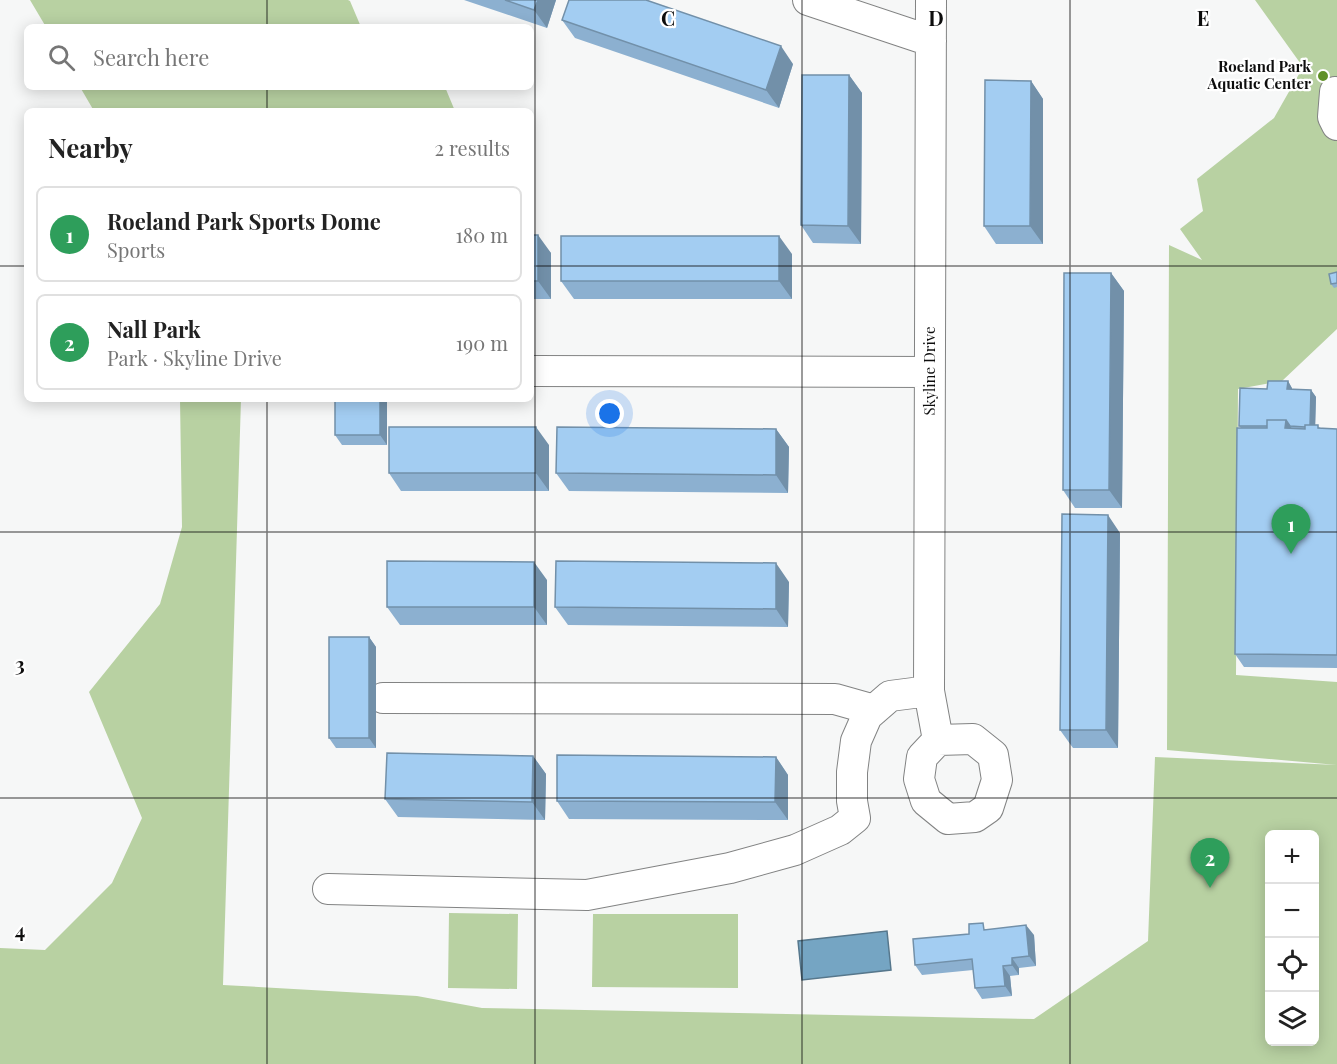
<!DOCTYPE html>
<html lang="en">
<head>
<meta charset="utf-8">
<style>
  body { margin:0; font-family:"Playfair Display",serif; background:#f2f2f2; color:#222 }
  .controls { position:absolute; right:18px; bottom:18px; display:grid; overflow:hidden; border-radius:9px; box-shadow:0 3px 15px #0003 }
  .controls button { width:54px; height:54px; display:grid; place-items:center; padding:0; border:0; border-bottom:2px solid #e0e0e0; background:#fff; color:#222; font:30px sans-serif }
  .you { position:absolute; left:610px; top:414px; width:21px; height:21px; margin:-15px; border:4px solid #fff; border-radius:50%; background:#1a73e8; box-shadow:0 0 0 9px #1a73e833 }
  .badge { display:grid; place-items:center; width:39px; height:39px; border-radius:50%; background:#5f9027; color:#fff; font-size:20px; font-weight:700 }
  .pin { position:absolute; translate:-50% -50px; filter:drop-shadow(0 2px 3px #0008) }
  .pin::after { content:''; position:absolute; top:32px; width:21px; height:18px; background:inherit; clip-path:polygon(0 0,100% 0,50% 100%) }
  .list { margin:0; padding:0; list-style:none }
  h2 { display:flex; justify-content:space-between; align-items:center; height:78px; margin:0; padding:0 24px; font-size:26px }
  h2 small { font-size:20px; font-weight:400; color:#767676 }
  .list li { display:grid; grid-template-columns:39px 1fr auto; gap:18px; align-items:center; box-sizing:border-box; height:96px; margin:0 12px 12px; padding:0 12px; border:2px solid #e0e0e0; border-radius:9px }
  .list b { display:block; font-size:22px; white-space:nowrap }
  .list p { margin:0; font-size:20px; white-space:nowrap; color:#767676 }
  .list em { font-size:20px; font-style:normal; color:#767676 }
  .icon { flex:none; width:33px; height:33px; fill:none; stroke:currentColor; stroke-width:2; stroke-linecap:round; stroke-linejoin:round }
  .map { position:relative; flex:none; width:1337px; height:1064px; overflow:hidden }
  .search { position:absolute; background:#fff; box-shadow:0 3px 15px #0003; left:24px; top:24px; width:510px; height:66px; display:flex; align-items:center; gap:15px; box-sizing:border-box; padding:0 21px; border-radius:9px; color:#767676; font-size:22px }
  .panel { position:absolute; background:#fff; box-shadow:0 3px 15px #0003; left:24px; top:108px; width:510px; height:294px; border-radius:9px }
  .map>svg:first-child { display:block }
</style>
</head>
<body>
<div class="map">
<svg width="1337" height="1064" viewBox="0 0 1337 1064">
  <rect width="100%" height="100%" fill="#f6f7f7"/>
  <path fill="#b8d1a2" fill-rule="evenodd" d="M30,0H348L350,1L361,27H46Z
    M1255,0H1337V329L1282,381L1238,389L1236,675L1337,682V765L1167,750L1169,245L1202,260L1180,229L1203,211L1197,179L1274,118L1303,67Z
    M80,87H445L455,111H94Z
    M180,399H241L223,985L417,996L482,1008L1034,1019L1148,941L1155,757L1337,765V1064H0V948L45,950L112,883L142,818L89,692L160,604L182,527ZM1270,834H1314V1042H1270Z
    M449,913L518,914L517,989L448,988Z
    M593,914H738V988L592,987Z"/>
  <path fill="#75a5c3" stroke="#56778c" stroke-width="1.5" d="M887,931L891,970L802,980L798,941Z"/>
  <g fill="none" stroke-linecap="round" stroke-linejoin="round">
    <defs>
      <path id="minor" d="M808,0L931,41
        M931,0L929,691L938,740
        M1335,92L1333,117L1337,125
        M531,371L930,372
        M383,698L835,699L874,710
        M973,739L993,755L997,780L988,808L975,817L948,819L926,801L919,779L922,757L938,740Z
        M328,889L587,895L730,868L795,850L840,830L855,818L852,801V772L856,741L867,716L890,696L929,691"/>
    </defs>
    <use href="#minor" stroke="#828383" stroke-width="32"/>
    <use href="#minor" stroke="#fff" stroke-width="30"/>
  </g>
  <path fill="#8cb0d0" d="M464,0H556L547,28Z
    M562,20L793,64L779,108L575,38Z
    M849,75L862,93L861,244L813,243L801,225Z
    M1031,81L1043,99V244H996L984,226Z
    M531,235L551,253V299H531Z
    M792,254V299H574L561,281Z
    M1337,272V287L1334,288L1331,284Z
    M1111,273L1124,291L1122,508H1075L1063,490Z
    M1288,381L1292,389L1311,390L1316,397L1315,425L1321,428L1337,429V668L1244,667L1235,654L1241,428L1239,426L1267,389Z
    M387,399V445H342L335,435Z
    M776,429L789,447L788,493L569,491L556,473Z
    M549,445V491H401L389,473Z
    M1120,533L1118,748H1073L1060,730Z
    M547,580V625H400L387,607Z
    M789,582L788,627L568,625L555,607Z
    M369,637L376,647V748H336L329,738Z
    M533,756L546,774L545,820L398,817L385,799Z
    M776,757L788,775V820L569,819L557,801Z
    M987,929L1034,935L1036,966L1019,968V975L1010,976L1012,996L982,999L975,988L973,970L922,975L915,965L969,934Z"/>
  <path fill="#7290a9" d="M538,0H556L547,28L534,10Z
    M781,46L793,64L779,108L766,90Z
    M849,75L862,93L861,244L848,226Z
    M1031,81L1043,99V244L1030,226Z
    M538,235L551,253V299L538,281Z
    M779,236L792,254V299L779,281Z
    M1111,273L1124,291L1122,508L1109,490Z
    M1288,381L1292,388V396L1287,389Z
    M1311,390L1316,397L1315,434L1310,427Z
    M380,399H387V445L380,435Z
    M1286,420L1295,433L1285,428Z
    M536,427L549,445V491L536,473Z
    M776,429L789,447L788,493L776,475Z
    M1108,515L1120,533L1118,748L1106,730Z
    M534,562L547,580V625L534,607Z
    M776,563L789,582L788,627L776,609Z
    M369,637L376,647V748L369,738Z
    M533,756L546,774L545,820L532,802Z
    M776,757L788,775V820L775,802Z
    M1026,925L1034,935L1036,966L1029,956Z
    M1012,958L1019,968V975L1012,965Z
    M1003,966L1010,976L1012,996L1005,986Z"/>
  <path fill="#a3cdf2" stroke="#7290a9" stroke-width="1.5" d="M505,0H538L534,10Z
    M569,0H646L781,46L766,90L562,20Z
    M802,75H849L848,226L801,225Z
    M985,80L1031,81L1030,226H984Z
    M531,235H538V281H531Z
    M561,236H779V281H561Z
    M1337,272V283L1331,284L1329,274Z
    M1064,273H1111L1109,490H1063Z
    M1268,381H1288L1287,389L1311,390L1310,425H1305V427L1290,426L1286,420H1267V426H1239L1240,388L1267,389Z
    M335,399H380V435H335Z
    M1267,420H1286L1285,428L1305,429V425H1318V428L1337,429V655L1235,654L1237,428H1267Z
    M389,427H536V473H389Z
    M557,427L776,429V475L556,473Z
    M1062,514L1108,515L1106,730H1060Z
    M387,561L534,562V607H387Z
    M556,561L776,563V609L555,607Z
    M329,637H369V738H329Z
    M387,753L533,756L532,802L385,799Z
    M557,755L776,757L775,802L557,801Z
    M983,923L984,930L1026,925L1029,956L1012,958V965L1003,966L1005,986L975,988L972,959L915,965L913,939L969,934V924Z"/>
  <path fill="none" stroke="#0d0d0d" stroke-width="1.5" stroke-opacity="0.55" d="M267,0V27M535,0V1064M802,0V1064M1070,0V1064M267,87V111M0,266H27M531,266H1337M267,399V1064M0,532H1337M0,798H1337"/>
  <circle fill="#5f9027" stroke="#fff" stroke-width="2" cx="1323" cy="76" r="6"/>
  <g text-anchor="middle" stroke-width="4.5" stroke-linejoin="round" paint-order="stroke">
    <g font-size="15" font-weight="bold" fill="#0d0d0d" stroke="#fff" text-anchor="end">
      <text x="1311" y="72">Roeland Park<tspan x="1311" dy="17">Aquatic Center</tspan></text>
    </g>
    <g font-size="15" fill="#0d0d0d" stroke="#fff">
      <text transform="translate(930 371) rotate(-90)" y="5">Skyline Drive</text>
    </g>
  </g>
  <g font-size="20" text-anchor="middle" font-weight="bold" fill="#0d0d0d" stroke="#fff" stroke-width="4.5" stroke-linejoin="round" paint-order="stroke">
    <text x="668" y="26">C</text>
    <text x="936" y="26">D</text>
    <text x="1203" y="26">E</text>
    <text x="20" y="672">3</text>
    <text x="20" y="938">4</text>
  </g>
</svg>
<div class="controls">
<button>+</button>
<button>−</button>
<button><svg class="icon" aria-label="locate" viewBox="0 0 24 24"><circle cx="12" cy="12" r="6"/><path d="M12 2v4M12 18v4M2 12h4M18 12h4"/></svg></button>
<button><svg class="icon" aria-label="layers" viewBox="0 0 24 24"><path d="M12 4l9 5-9 5-9-5zM3 14l9 5 9-5"/></svg></button>
</div>
<div class="you"></div>
<div class="pin badge" style="left:1291px;top:554px;background:#2e9e5b">1</div>
<div class="pin badge" style="left:1210px;top:888px;background:#2e9e5b">2</div>
<div class="search"><svg class="icon" aria-label="search" viewBox="0 0 24 24"><circle cx="10" cy="10" r="6"/><path d="M15 15l6 6"/></svg>Search here</div>
<section class="panel">
<h2>Nearby<small>2 results</small></h2>
<ul class="list">
<li><span class="badge" style="background:#2e9e5b">1</span><div><b>Roeland Park Sports Dome</b><p>Sports</p></div><em>180 m</em></li>
<li><span class="badge" style="background:#2e9e5b">2</span><div><b>Nall Park</b><p>Park · Skyline Drive</p></div><em>190 m</em></li>
</ul>
</section>
</div>
</body>
</html>
